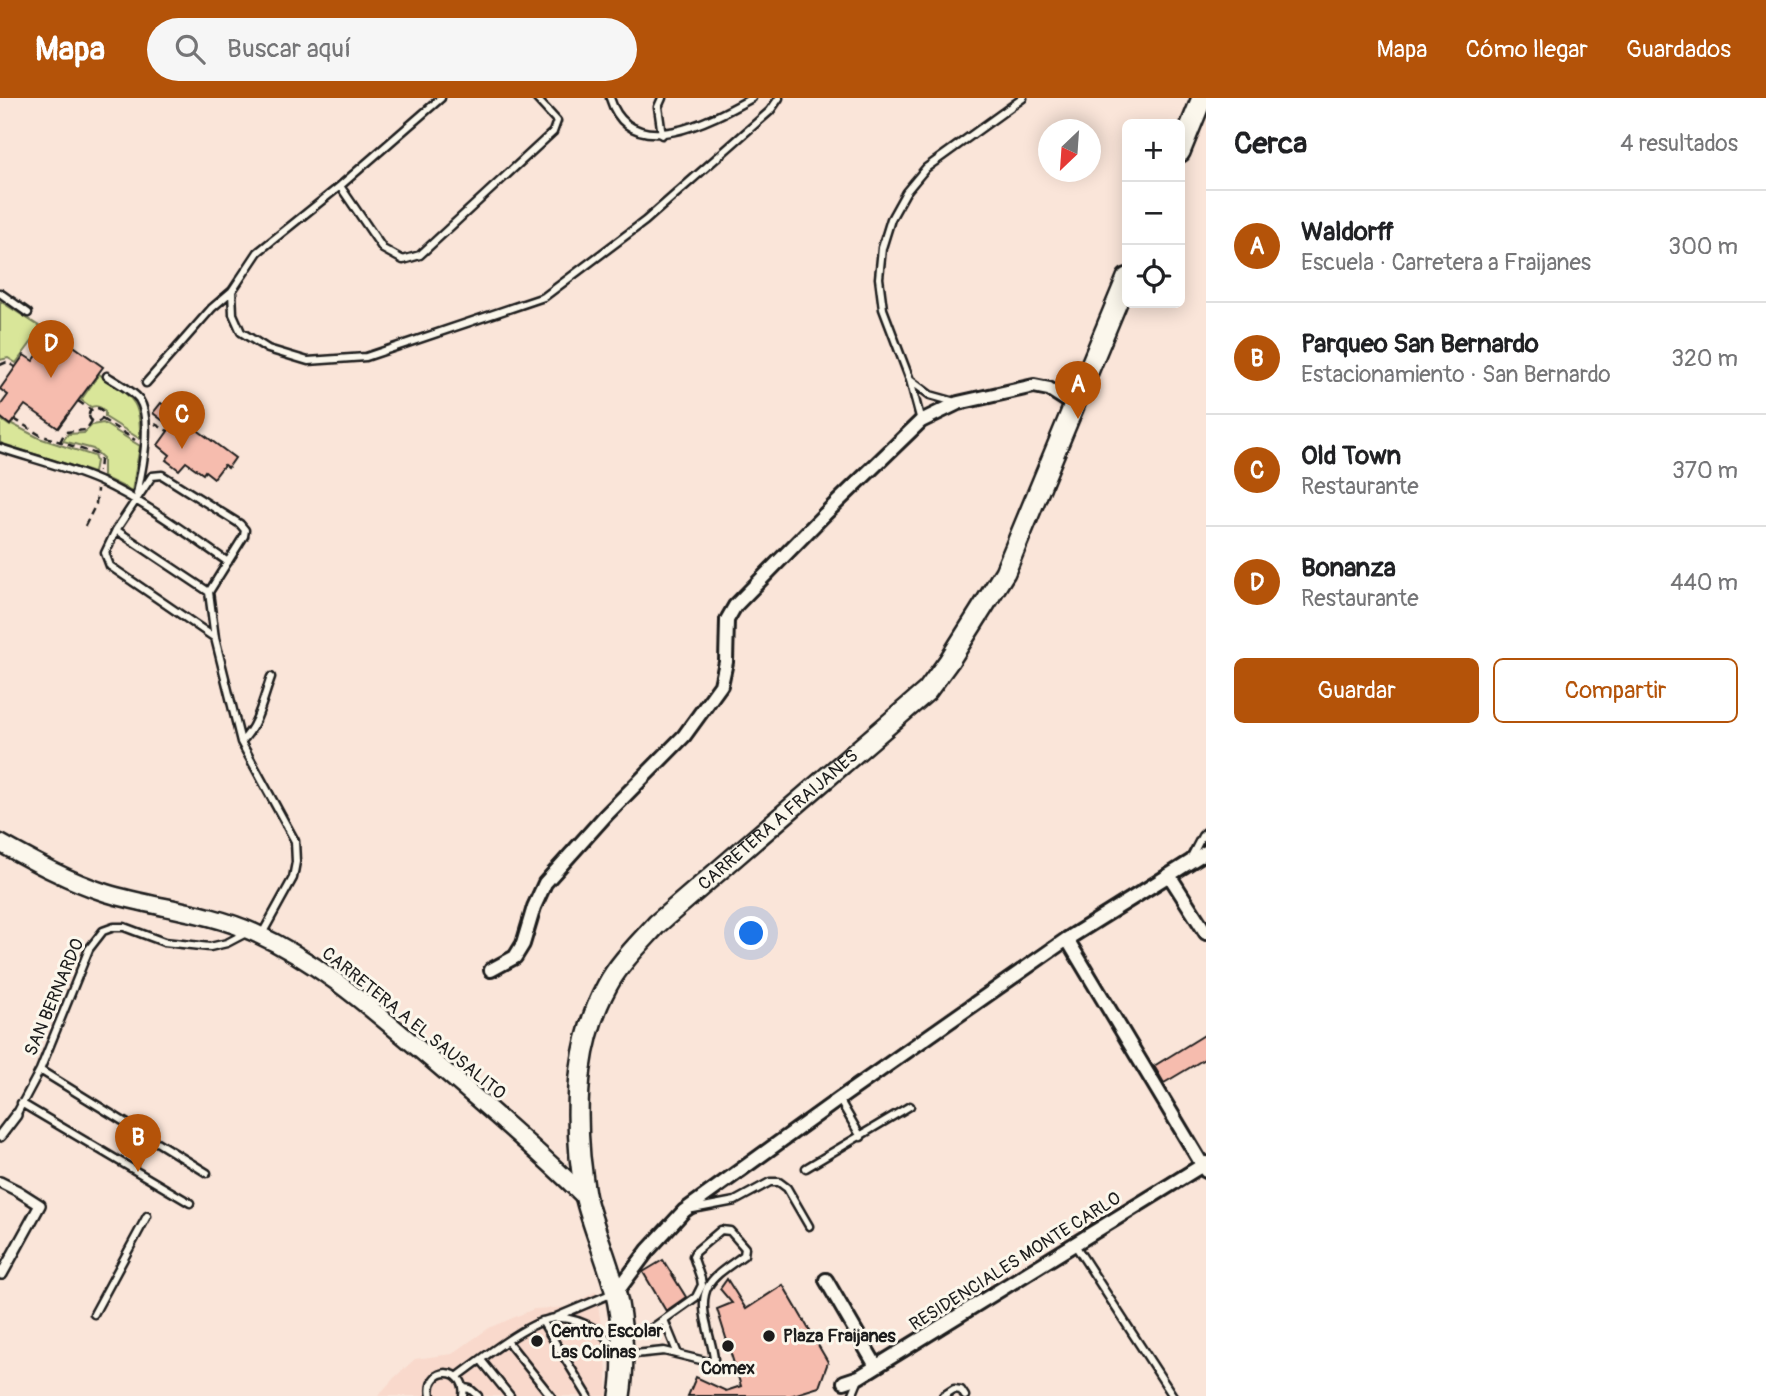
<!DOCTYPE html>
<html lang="es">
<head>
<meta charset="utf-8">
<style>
  body { margin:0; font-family:Pangolin,sans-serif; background:#f6f6f6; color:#202124 }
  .controls { position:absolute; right:21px; top:21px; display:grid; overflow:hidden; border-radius:10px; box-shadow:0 4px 18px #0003 }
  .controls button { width:63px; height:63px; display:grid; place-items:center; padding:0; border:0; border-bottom:2px solid #e0e0e0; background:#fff; color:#202124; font:35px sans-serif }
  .compass { position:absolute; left:1038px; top:21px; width:63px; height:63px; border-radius:50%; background:#fff; box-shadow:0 4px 18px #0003; rotate:205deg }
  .you { position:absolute; left:752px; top:836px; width:24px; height:24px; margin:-18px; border:5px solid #fff; border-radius:50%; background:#1a73e8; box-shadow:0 0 0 10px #1a73e833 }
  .badge { display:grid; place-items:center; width:46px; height:46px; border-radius:50%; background:#b45309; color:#fff; font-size:23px; font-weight:700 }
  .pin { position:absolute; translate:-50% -58px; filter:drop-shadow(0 2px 4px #0008) }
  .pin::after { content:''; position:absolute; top:37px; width:24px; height:21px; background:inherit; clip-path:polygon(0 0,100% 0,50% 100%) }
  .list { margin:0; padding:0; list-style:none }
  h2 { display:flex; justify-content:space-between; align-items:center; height:91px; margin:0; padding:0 28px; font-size:30px }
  h2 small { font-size:23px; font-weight:400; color:#757577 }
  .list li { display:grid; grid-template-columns:46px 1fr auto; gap:21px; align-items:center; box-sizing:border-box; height:112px; padding:0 28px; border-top:2px solid #e0e0e0 }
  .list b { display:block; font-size:26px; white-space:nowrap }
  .list p { margin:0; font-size:23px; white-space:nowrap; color:#757577 }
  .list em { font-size:23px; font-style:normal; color:#757577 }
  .actions { display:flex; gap:14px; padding:21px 28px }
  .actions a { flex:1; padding:16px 0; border:2px solid #b45309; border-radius:10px; text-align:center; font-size:24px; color:#b45309 }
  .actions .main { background:#b45309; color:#fff }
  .icon { flex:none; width:38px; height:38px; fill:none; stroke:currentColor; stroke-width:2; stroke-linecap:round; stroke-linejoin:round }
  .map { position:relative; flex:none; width:1206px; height:1298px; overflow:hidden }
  header { display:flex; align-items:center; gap:42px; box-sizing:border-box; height:98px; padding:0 35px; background:#b45309; color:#fff }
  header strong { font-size:33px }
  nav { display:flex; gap:38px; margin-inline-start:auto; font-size:24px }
  .search { width:490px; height:63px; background:#f6f6f6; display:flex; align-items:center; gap:18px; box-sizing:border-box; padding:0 24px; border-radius:38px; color:#757577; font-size:26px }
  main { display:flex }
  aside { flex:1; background:#fff }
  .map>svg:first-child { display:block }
</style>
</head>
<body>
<header>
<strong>Mapa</strong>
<div class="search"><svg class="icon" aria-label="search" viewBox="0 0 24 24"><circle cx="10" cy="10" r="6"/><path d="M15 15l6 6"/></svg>Buscar aquí</div>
<nav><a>Mapa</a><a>Cómo llegar</a><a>Guardados</a></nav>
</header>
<main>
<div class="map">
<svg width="1206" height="1298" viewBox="0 0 1206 1298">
  <rect width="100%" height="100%" fill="#fae5d9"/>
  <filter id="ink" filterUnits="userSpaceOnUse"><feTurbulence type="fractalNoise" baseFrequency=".0143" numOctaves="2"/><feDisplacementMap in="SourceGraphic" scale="14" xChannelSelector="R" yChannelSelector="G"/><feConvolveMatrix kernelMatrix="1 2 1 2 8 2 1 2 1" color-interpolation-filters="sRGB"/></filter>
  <g filter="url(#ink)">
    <path fill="#f9d9cc" d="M596,1193L606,1260L608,1298H378L394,1280L415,1261L452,1256L489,1230L534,1211L569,1209Z"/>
    <path fill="#d9e699" stroke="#7a815a" stroke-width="2" d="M0,203L42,230L16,265L8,260L0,262Z
      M99,276C131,300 141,299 140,341L105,319V314C101,308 97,307 91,309L81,302Z
      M0,321L10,328L12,326L39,340L94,358L96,363L94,375L0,345Z
      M103,325L140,348L132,393L103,379V360L93,351L63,343L68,336L84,335L92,327Z"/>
    <path fill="#f6bcae" stroke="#1c1c1c" stroke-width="2" d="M54,234L103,269L58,330L25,307L10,327L0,319V308L8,297L0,291L24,257L33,263Z
      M161,305L235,360L228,370L224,367L214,380L205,373L203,376L186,364L179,372L166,362L170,357L158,347L171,329L153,315Z
      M1206,936V960L1164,985L1154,968Z
      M663,1162L686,1199L666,1213L643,1174Z
      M727,1181L746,1211L783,1187L828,1264L819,1289L790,1298H688L696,1279L726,1293L741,1288L717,1211L732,1205L720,1191Z"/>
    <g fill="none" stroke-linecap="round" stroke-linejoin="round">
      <defs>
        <path id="service" d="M610,0C631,67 712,22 752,0
          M662,0L658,9L662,37
          M340,88L383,151L403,162L420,157L553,34L557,23L536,0
          M232,193L233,216L241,234L268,251L308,263L366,259L544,199L645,123L770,13L779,0
          M0,195L28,215
          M107,278C117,285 132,292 139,301C153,322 142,372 137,396
          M910,282L930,297L955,304
          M146,285L212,210L232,193L258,154L340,88L441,0
          M921,323L910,282L883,211L879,180L882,150L891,121L906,94L926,70L1023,0
          M0,350C33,361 67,369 99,383C145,404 186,435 228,464
          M116,432L105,455L110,468L215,540
          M209,494L116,432L152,378L162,377L240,426L245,432L244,438L209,494L215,540L241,644L295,743L296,764L293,780L262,836
          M241,644C258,628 263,601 271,579
          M1191,759L1202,738L1206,734
          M40,972L207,1075
          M839,1001L861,1039
          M21,1005L190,1105
          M16,1017L40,972L89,851L103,833L114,829H124L164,844L210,849L227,845L246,835
          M806,1070L910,1008
          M693,1111L735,1103L770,1084H779L787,1090L809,1128
          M1075,1147L1173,1298
          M94,1216L147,1118
          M556,1219L613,1195
          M664,1222L678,1256
          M542,1223L588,1298
          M507,1243L551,1298
          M625,1257L664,1253L709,1264L714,1261C713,1250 709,1239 707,1228C696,1186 714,1179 744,1157L745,1150L730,1133L721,1132L695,1154L693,1158L701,1181L702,1187L696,1199L648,1233L626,1232
          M481,1262L510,1298
          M457,1279C479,1263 531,1221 556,1220C570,1219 585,1225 597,1232C605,1237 611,1245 617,1251
          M464,1290L470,1291L478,1298
          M431,1298C425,1267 468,1268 463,1298
          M852,1298L859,1281
          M943,1298L954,1291L961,1292L965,1298"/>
        <path id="pedestrian" d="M0,1038L16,1017
          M0,1084L18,1093L40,1107L2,1176"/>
        <path id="minor" d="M1169,777L1206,835
          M1067,841L1206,1073
          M491,872L515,859L523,846L534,809L545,785L606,717L684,638L721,587L726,564L727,522L735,508L825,416L921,323L958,305L1034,288L1049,291L1074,307
          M826,1182L876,1268
          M616,1195L648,1152L684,1113L839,1001L1067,841L1206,754
          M844,1284L859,1279L1206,1065"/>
        <path id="tertiary" d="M0,745C34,764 69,783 106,795C155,810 207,813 255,835C317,863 367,907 419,951C476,999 532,1047 586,1100"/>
        <g id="primary">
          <path d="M1180,54L1202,0"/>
          <path id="s1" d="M620,1298C625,1266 623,1224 615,1192C607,1161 594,1132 586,1101C583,1087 582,1073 580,1059C575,1001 578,941 607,888C619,865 640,845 657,826L927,593L949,563L1005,474L1127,180"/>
        </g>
      </defs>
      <use href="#service" stroke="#1c1c1c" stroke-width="11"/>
      <use href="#pedestrian" stroke="#1c1c1c" stroke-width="14"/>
      <use href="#minor" stroke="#1c1c1c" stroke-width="18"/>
      <use href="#tertiary" stroke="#1c1c1c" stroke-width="21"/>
      <use href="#primary" stroke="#1c1c1c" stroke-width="24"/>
      <path stroke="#1c1c1c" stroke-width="2.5" stroke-dasharray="7 5" stroke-linecap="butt" d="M0,267L7,264L15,269
        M78,303L91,312
        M89 317a7 7 0 1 1 14 0a7 7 0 1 1-14 0Z
        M14,321L40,337L96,356L100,362L99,374
        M102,321L135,342
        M155,326L168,333
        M60,344L65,334L86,332L92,323
        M85,428L96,406L97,391"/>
      <use href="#service" stroke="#fbf7ec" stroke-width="6"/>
      <use href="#pedestrian" stroke="#fbf7ec" stroke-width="9"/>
      <use href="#minor" stroke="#fbf7ec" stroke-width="12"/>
      <use href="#tertiary" stroke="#fbf7ec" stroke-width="16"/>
      <use href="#primary" stroke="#fbf7ec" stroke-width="19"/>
    </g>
  </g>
  <g fill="#1c1c1c" stroke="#fbf7ec" stroke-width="2.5">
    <circle cx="769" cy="1238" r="7"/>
    <circle cx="537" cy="1243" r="7"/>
    <circle cx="728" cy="1248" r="7"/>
  </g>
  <g text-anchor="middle" stroke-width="6" stroke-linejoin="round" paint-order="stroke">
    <g font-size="18" fill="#1c1c1c" stroke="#fbf7ec">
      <text dy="6" stroke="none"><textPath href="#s1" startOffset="660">CARRETERA A FRAIJANES</textPath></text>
      <text transform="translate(54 899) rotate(-67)" y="6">SAN BERNARDO</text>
      <text transform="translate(414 925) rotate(39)" y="6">CARRETERA A EL SAUSALITO</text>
      <text transform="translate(1015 1163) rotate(-32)" y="6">RESIDENCIALES MONTE CARLO</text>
    </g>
    <g font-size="18" font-weight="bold" fill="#1c1c1c" stroke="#fbf7ec" text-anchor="start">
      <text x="551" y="1239">Centro Escolar<tspan x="551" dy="21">Las Colinas</tspan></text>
      <text x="783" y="1244">Plaza Fraijanes</text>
      <text x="728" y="1276" text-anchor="middle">Comex</text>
    </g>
  </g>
</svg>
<div class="controls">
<button>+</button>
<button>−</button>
<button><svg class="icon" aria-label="locate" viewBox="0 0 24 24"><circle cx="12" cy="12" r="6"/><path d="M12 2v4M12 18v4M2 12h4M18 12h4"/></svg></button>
</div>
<svg class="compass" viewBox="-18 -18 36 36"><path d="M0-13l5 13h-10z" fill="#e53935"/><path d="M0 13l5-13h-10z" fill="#757577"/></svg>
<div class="you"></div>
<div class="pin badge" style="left:1078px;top:321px">A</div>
<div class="pin badge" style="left:138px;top:1074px">B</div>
<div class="pin badge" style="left:182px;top:351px">C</div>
<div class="pin badge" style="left:51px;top:280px">D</div>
</div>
<aside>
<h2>Cerca<small>4 resultados</small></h2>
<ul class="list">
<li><span class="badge">A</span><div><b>Waldorff</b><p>Escuela · Carretera a Fraijanes</p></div><em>300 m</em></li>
<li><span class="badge">B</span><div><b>Parqueo San Bernardo</b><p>Estacionamiento · San Bernardo</p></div><em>320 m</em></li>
<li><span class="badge">C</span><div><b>Old Town</b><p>Restaurante</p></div><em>370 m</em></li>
<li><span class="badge">D</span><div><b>Bonanza</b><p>Restaurante</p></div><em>440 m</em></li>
</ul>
<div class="actions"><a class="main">Guardar</a><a>Compartir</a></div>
</aside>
</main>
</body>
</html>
